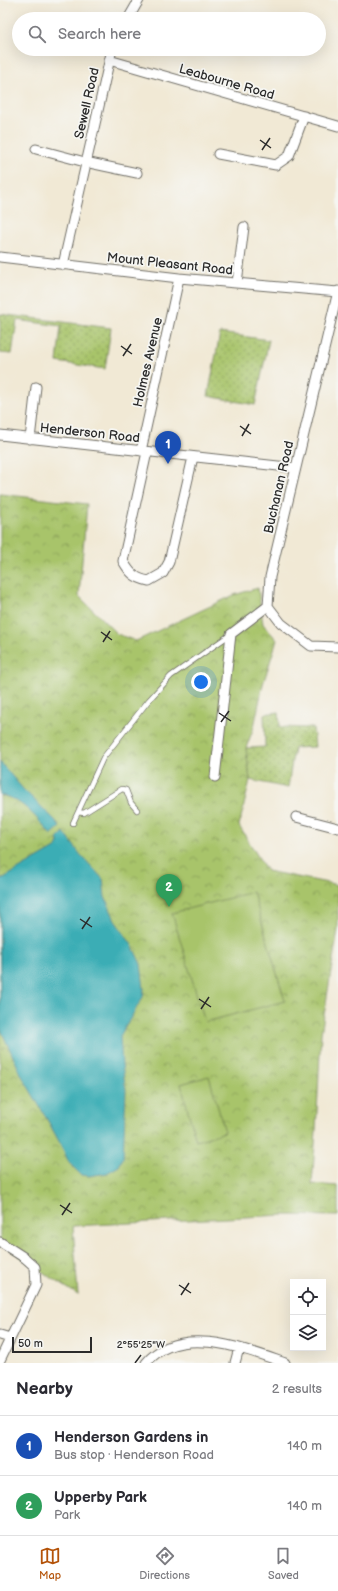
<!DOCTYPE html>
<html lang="en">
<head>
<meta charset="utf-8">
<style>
  body { margin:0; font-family:"Balsamiq Sans",sans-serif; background:#f2f2f3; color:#2b2b33 }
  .controls { position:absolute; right:12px; bottom:12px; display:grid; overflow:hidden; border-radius:0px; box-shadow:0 4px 16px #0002 }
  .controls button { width:36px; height:36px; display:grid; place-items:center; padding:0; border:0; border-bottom:1px solid #e1e1e2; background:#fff; color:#2b2b33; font:20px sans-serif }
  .scale { position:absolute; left:12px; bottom:10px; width:80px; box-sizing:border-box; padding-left:4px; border:2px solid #2b2b2b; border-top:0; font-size:11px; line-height:14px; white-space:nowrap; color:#2b2b2b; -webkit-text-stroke:3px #f6f6f2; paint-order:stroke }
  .you { position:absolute; left:201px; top:682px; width:14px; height:14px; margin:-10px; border:3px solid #fff; border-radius:50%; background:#1a73e8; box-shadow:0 0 0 6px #1a73e833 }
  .badge { display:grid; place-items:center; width:26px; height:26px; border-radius:50%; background:#b45309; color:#fff; font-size:13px; font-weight:700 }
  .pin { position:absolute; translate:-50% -33px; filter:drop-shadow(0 1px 2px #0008) }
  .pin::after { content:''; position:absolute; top:21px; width:14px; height:12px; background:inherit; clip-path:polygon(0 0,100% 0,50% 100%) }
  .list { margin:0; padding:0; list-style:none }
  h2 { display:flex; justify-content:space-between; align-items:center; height:52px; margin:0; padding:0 16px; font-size:17px }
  h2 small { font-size:13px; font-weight:400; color:#7c7c81 }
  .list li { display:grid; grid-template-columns:26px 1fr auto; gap:12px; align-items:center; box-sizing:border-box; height:60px; padding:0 16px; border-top:1px solid #e1e1e2 }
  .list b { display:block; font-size:15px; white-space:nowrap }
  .list p { margin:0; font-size:13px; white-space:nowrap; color:#7c7c81 }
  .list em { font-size:13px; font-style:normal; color:#7c7c81 }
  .icon { flex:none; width:22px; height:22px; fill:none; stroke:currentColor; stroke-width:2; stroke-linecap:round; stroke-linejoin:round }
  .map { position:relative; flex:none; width:338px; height:1363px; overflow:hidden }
  .search { position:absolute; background:#fff; box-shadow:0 4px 16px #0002; left:12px; right:12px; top:12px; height:44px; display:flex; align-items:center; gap:10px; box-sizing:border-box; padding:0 14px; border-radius:22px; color:#7c7c81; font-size:15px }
  .sheet { height:172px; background:#fff }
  nav { display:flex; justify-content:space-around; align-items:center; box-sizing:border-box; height:56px; border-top:1px solid #e1e1e2; background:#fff; font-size:11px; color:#7c7c81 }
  nav a { display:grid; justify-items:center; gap:2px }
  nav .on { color:#b45309 }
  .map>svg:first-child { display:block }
</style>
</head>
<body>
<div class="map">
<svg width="338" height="1363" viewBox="0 0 338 1363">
  <defs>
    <pattern id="park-crowns" width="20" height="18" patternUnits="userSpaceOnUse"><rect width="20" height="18" fill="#a8c46b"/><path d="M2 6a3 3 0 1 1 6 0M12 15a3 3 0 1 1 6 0" fill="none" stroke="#899f58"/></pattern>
    <pattern id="garden-dots" width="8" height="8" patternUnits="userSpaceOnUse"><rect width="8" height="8" fill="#a8c46b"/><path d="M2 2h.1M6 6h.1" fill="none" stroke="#899f58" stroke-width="1.8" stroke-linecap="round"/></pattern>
  </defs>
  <rect width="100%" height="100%" fill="#f6f6f2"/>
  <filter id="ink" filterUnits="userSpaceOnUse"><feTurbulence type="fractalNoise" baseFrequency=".025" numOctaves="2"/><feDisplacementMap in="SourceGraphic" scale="8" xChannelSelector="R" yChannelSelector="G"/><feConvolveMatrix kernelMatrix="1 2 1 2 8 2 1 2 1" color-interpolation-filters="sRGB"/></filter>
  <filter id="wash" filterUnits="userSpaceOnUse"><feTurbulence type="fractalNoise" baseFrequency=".012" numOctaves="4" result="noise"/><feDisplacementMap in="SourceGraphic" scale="16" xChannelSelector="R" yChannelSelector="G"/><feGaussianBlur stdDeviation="0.9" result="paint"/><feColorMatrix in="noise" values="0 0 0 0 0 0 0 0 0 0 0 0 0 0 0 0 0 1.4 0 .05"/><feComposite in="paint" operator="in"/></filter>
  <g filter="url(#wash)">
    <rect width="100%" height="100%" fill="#f1e9d5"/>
    <path fill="url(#park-crowns)" stroke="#6a784b" d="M0,494L87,504L79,596L117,634L136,641L234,595L258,588L263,624L277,640L263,684L254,727L246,748L250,780L239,826L267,871L338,885V929L321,1034L316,1131L312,1184L338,1186V1216L284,1215L73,1226L78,1295L35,1267L0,1242Z"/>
    <path fill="url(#garden-dots)" stroke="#6a784b" d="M0,314L111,328L105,369L57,362L61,326L17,320L12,354L0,353Z
      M220,333L269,340L255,405L208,396Z
      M279,712L280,727L313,728L315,747L294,748L288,788L250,780L246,748L265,747L264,714Z"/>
    <path fill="#a8c46b" stroke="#6a784b" d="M253,892L285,1001L205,1022L172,913Z
      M209,1076L225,1132L196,1141L181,1084Z"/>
    <path fill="#3badb5" stroke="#336c70" d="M0,762L23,789L55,820L60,827L51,835C38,819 21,798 0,795Z
      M64,832L80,854L103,879L105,897L116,922L132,945L141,964L144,989L143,997L120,1036L122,1065L126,1090L123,1158L119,1166L107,1173L89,1176L81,1175L69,1163L62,1147L48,1121L22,1076L0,1028V880L57,847L59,843L57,839Z"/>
  </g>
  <g filter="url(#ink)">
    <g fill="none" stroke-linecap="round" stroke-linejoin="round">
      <defs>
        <path id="service" d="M78,812L84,813L122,789L126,790L131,803L137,810
          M73,823L103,758L149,700L171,676L231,634"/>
        <path id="minor" d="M128,19L139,0
          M109,60L338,126
          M36,149L85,162L137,173
          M218,154L276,165L289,156L304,116
          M0,257L179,278L338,292
          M63,265L112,49
          M237,283L244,227
          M338,291L270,577L268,606L281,623L311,646L338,647
          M0,435L296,468
          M30,439L36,387
          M141,451L179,278
          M147,452L123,561C130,573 134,578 149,581L163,573L169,562L193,457
          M215,777L231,634L268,606
          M296,817L338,828
          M0,1242L25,1258L35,1267L36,1285L0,1360
          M0,1335L10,1338
          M146,1363C179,1323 245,1349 285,1363
          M235,1363L239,1348"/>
      </defs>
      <use href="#service" stroke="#706e66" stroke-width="6"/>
      <use href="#minor" stroke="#706e66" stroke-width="11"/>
      <use href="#service" stroke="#fff" stroke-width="4.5"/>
      <use href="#minor" stroke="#fff" stroke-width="9"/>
    </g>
  </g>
  <path fill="none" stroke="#2b2b2b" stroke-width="1.5" d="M260,140L271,148M262,150L270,138M121,346L132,354M123,356L131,344M240,426L251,434M242,436L249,424M101,632L112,640M103,642L110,631M219,713L231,721M221,722L229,711M80,919L92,927M82,929L90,917M199,999L211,1007M201,1009L209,997M60,1205L72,1213M62,1215L70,1203M179,1285L191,1293M181,1295L189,1283M135,1363L141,1355"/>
  <g text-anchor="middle" stroke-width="3.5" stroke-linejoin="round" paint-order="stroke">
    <g font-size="13" fill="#2b2b2b" stroke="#f6f6f2">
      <text transform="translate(227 81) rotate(16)" y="5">Leabourne Road</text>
      <text transform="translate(86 103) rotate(-77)" y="5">Sewell Road</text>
      <text transform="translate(170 263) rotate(6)" y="5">Mount Pleasant Road</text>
      <text transform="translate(147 362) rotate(-77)" y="5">Holmes Avenue</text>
      <text transform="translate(90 432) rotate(6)" y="5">Henderson Road</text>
      <text transform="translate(278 487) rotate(-77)" y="5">Buchanan Road</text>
    </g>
  </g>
  <g font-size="10" text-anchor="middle" fill="#2b2b2b" stroke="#f6f6f2" stroke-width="3.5" stroke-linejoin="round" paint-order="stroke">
    <text x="141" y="1348">2°55'25"W</text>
  </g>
</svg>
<div class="controls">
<button><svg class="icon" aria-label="locate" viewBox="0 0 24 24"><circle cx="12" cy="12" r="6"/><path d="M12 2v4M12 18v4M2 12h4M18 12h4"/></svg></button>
<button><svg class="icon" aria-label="layers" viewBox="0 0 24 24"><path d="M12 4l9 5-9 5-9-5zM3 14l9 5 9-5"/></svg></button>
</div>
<div class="scale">50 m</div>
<div class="you"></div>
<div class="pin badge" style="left:168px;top:464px;background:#1a4fb4">1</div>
<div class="pin badge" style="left:169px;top:907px;background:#2e9e5b">2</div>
<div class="search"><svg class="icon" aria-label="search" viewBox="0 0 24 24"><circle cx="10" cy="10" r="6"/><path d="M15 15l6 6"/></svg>Search here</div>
</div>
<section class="sheet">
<h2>Nearby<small>2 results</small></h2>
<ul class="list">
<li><span class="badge" style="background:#1a4fb4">1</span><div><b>Henderson Gardens in</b><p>Bus stop · Henderson Road</p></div><em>140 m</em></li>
<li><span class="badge" style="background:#2e9e5b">2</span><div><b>Upperby Park</b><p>Park</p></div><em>140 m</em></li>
</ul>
</section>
<nav>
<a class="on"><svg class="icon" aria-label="map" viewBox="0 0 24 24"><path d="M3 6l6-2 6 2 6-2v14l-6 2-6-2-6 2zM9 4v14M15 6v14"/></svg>Map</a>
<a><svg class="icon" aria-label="directions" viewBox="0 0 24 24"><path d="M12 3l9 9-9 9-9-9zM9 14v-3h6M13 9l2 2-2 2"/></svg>Directions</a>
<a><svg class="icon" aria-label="saved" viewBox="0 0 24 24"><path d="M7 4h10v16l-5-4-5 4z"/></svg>Saved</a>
</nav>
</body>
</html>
